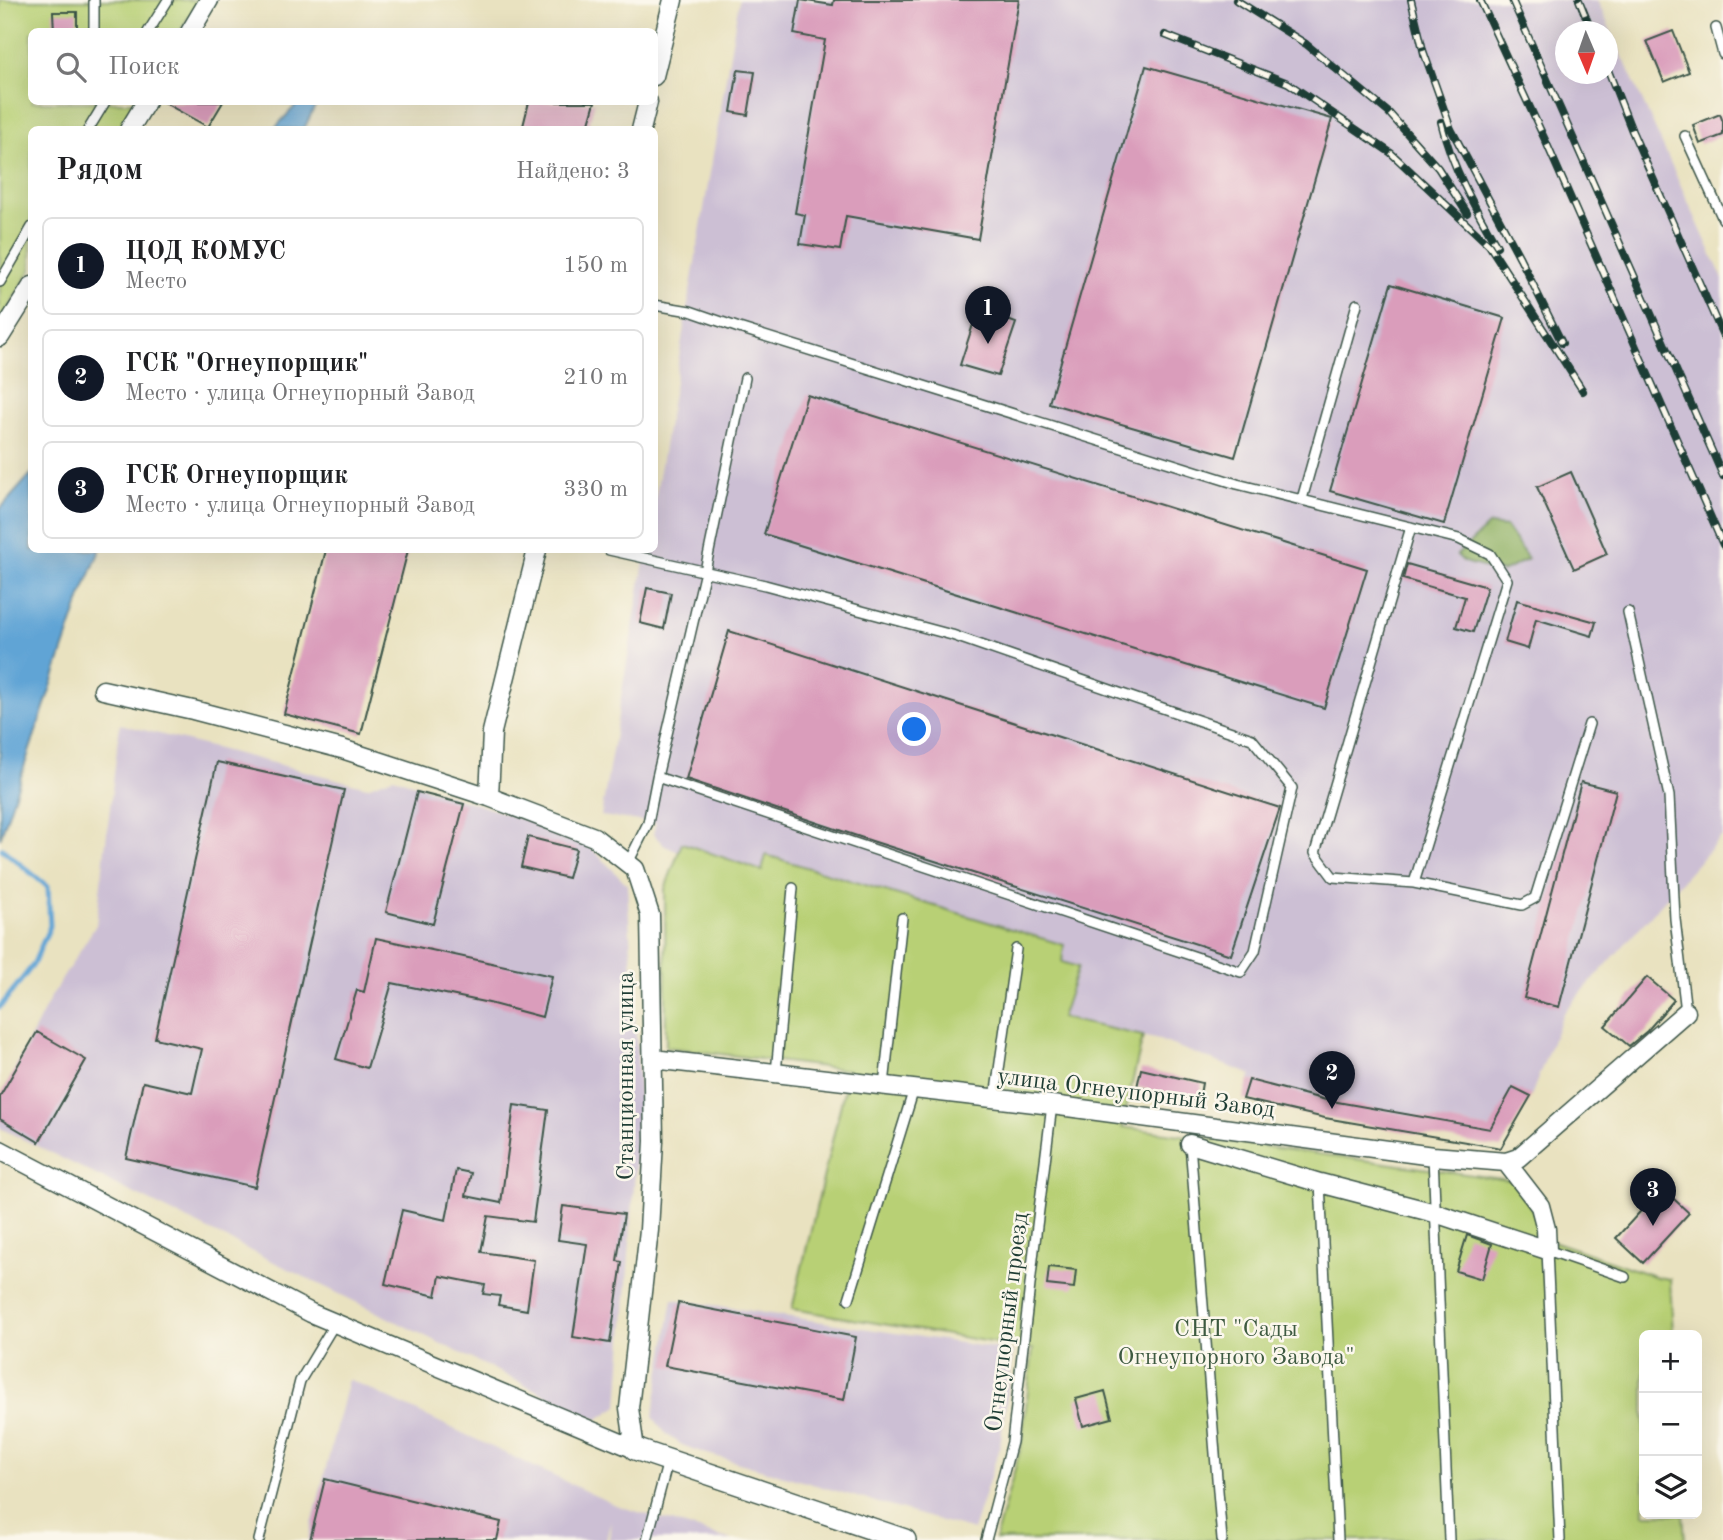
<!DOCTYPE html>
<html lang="ru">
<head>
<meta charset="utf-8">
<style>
  body { margin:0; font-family:"Old Standard TT",serif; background:#f2f2f2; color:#202124 }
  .controls { position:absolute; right:21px; bottom:21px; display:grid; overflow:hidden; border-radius:10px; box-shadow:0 7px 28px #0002 }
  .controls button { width:63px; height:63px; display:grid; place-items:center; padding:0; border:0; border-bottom:2px solid #e0e0e0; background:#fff; color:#202124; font:35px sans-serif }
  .compass { position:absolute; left:1555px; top:21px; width:63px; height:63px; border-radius:50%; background:#fff; box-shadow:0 7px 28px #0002; rotate:178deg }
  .you { position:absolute; left:915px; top:730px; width:24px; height:24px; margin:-18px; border:5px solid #fff; border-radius:50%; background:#1a73e8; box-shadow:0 0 0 10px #1a73e833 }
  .badge { display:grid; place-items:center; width:46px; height:46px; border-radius:50%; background:#111827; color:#fff; font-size:23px; font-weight:700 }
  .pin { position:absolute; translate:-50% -58px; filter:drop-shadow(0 2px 4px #0008) }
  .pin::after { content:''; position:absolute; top:37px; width:24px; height:21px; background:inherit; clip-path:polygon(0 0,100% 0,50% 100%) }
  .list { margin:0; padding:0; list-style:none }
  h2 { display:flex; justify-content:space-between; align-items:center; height:91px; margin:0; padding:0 28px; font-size:30px }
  h2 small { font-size:23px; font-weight:400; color:#757577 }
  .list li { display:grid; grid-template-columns:46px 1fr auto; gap:21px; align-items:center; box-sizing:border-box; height:98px; margin:0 14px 14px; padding:0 14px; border:2px solid #e0e0e0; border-radius:10px }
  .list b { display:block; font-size:26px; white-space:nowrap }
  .list p { margin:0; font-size:23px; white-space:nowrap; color:#757577 }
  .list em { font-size:23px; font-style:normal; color:#757577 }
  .icon { flex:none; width:38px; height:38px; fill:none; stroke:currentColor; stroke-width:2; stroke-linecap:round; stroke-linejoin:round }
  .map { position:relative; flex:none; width:1723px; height:1540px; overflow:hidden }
  .search { position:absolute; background:#fff; box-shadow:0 7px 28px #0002; left:28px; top:28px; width:630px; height:77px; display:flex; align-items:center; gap:18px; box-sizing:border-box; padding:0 24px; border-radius:10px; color:#757577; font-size:26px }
  .panel { position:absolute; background:#fff; box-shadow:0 7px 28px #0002; left:28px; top:126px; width:630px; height:427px; border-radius:10px }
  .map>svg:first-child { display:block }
</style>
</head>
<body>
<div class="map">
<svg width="1723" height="1540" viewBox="0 0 1723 1540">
  <rect width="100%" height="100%" fill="#fbf7ec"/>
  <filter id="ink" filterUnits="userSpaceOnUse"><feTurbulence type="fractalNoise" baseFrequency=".0143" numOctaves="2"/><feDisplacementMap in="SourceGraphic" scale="14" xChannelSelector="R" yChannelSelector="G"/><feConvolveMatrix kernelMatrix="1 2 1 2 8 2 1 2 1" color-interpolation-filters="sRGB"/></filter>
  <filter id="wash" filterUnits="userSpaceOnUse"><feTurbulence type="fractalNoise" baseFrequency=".00686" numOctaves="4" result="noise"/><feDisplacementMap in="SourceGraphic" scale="28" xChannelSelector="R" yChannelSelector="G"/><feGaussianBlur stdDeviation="1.57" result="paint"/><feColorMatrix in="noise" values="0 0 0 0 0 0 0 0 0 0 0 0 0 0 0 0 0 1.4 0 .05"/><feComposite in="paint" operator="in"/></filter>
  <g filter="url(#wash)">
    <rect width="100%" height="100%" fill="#e9e2c0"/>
    <path fill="#ccbfd4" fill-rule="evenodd" d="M739,0H1597L1723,279V835L1563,1013L1531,1096L1513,1088L1490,1129L1326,1100L1249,1080L1252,1075L1159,1040L1061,1018L1077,967L1062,962L1064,945L766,855L762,872L683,844L681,853L665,846L653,834L656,823L601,816L646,550H654L655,500ZM1566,32H1608V74H1566Z
      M120,724L367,787L393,777L581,838L627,884L640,1103L618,1406L597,1420L0,1128V1098L52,995L96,925Z
      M673,1299L1013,1351L1000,1446L973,1530L704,1453L682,1445L666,1434L653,1417Z
      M348,1379L615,1505L732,1540H609L611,1520L606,1540H308Z"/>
    <path fill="#b8d074" stroke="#6c8654" stroke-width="2" d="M0,0H199L180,31L32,32V102H136L119,129L32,130L31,270L0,321Z
      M682,843L762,871L766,855L1064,945L1062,962L1078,967L1061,1018L1143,1036L1122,1127L1516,1181L1549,1240L1657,1277L1670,1279L1673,1335H1644V1514H1683L1685,1540H995L1021,1447L1033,1349L792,1309L849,1070L666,1047L665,889Z"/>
    <path fill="#92b266" stroke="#58784d" stroke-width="2" d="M1489,525L1506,527L1528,559L1502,572L1464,562L1457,555Z"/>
    <path fill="#60a4d5" stroke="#407084" stroke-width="2" d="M299,102H317L304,129H274Z
      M31,474L32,550H100L82,594L0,839V509Z"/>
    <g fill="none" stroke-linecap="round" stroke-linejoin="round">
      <path stroke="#60a4d5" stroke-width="5" d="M0,1007L33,965L50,926L48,887L2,849"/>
    </g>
    <g id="blocks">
      <path fill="#da9dbb" d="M800,0L833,5L834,0H1019L978,239L846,216L840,250L800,244L805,215L795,213L825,40L794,34Z
        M53,12H77V31L54,32Z
        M1673,31L1689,72L1664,82L1647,41Z
        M1146,66L1332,119L1235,457L1049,403Z
        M738,70L755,72L748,115L731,112Z
        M163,102H223L208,127Z
        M529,102H595L587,130H522Z
        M1720,114L1723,122V135L1700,144L1693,125Z
        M1391,284L1505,318L1444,524L1330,491Z
        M978,309L1016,323L998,376L960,365Z
        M807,395L1367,569L1324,708L764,534Z
        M1571,472L1607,554L1574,569L1537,487Z
        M326,550H408L361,734L284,714Z
        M1407,564L1487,587L1473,632L1456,627L1465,597L1403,579Z
        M647,588L671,593L664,629L640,623Z
        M1517,600L1596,622L1592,636L1536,619L1528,649L1505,642Z
        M729,631L1280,808L1231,955L872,841L686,779Z
        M217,762L344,790L255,1187L126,1158L143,1082L192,1093L202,1049L155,1038Z
        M1581,782L1616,791L1559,1007L1524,998Z
        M417,792L464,804L433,924L386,912Z
        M528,837L576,849L568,878L521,867Z
        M376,938L552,976L542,1017L489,1003L392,983L367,1068L336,1059L357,990L364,992Z
        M1647,977L1674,1000L1647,1031L1629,1046L1605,1026Z
        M37,1032L86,1060L39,1142L0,1119V1096Z
        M1141,1069L1202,1083L1199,1101L1137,1087Z
        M1249,1080L1326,1100L1490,1129L1513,1087L1531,1096L1501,1148L1325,1118L1243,1099Z
        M514,1105L548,1110L533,1222L488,1216L481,1252L534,1260L527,1310L498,1305L500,1296L483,1294L485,1285L440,1276L436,1296L385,1284L402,1210L446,1220L456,1170L471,1173L466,1196L501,1203Z
        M1662,1188L1689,1213L1643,1263L1616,1238Z
        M563,1206L624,1214L617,1261L622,1262L610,1343L573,1337L587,1244L558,1240Z
        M1467,1235L1492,1244L1482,1279L1456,1271Z
        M1049,1267L1076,1270L1074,1288L1047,1285Z
        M678,1303L856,1337L844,1400L665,1366Z
        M1105,1391L1112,1418L1083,1426L1076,1399Z
        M325,1479L501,1522L497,1540H310Z"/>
    </g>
  </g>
  <g filter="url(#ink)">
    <use href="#blocks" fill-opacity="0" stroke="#3d5649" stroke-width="2"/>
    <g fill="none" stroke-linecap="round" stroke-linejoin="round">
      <defs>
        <path id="service" d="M1716,28L1723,54
          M94,32V0
          M148,32L168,0
          M88,130L105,102
          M1685,136L1723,219
          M0,282L32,227
          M654,305L690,311L739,328L1237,484L1459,539L1490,554L1507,580L1414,883L1333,877L1315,853L1411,527
          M1302,499L1357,304
          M609,550L765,585L952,635L1252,739L1292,788L1255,951L1241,972L657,777L648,823L628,863
          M1628,612L1669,796L1675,919L1686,1012
          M657,777L705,571L745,378
          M1414,883L1522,905L1535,898L1589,724
          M776,1073L793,888
          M884,1085L902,918
          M995,1098L1016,949
          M1190,1144L1222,1540
          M1433,1156L1449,1540
          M1320,1183L1338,1540
          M849,1299L914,1089
          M259,1540L300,1381L335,1323
          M647,1540L668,1461
          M986,1540L1012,1442L1034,1250L1052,1105
          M1560,1540L1547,1250L1625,1277"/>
        <path id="minor" d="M190,32L209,0
          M654,76L673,0
          M129,130L146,102
          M641,130L648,102
          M0,337L32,286
          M103,690L193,710L342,749L489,797L594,837L635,869L650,915L654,1141L649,1230L629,1408L635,1449
          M489,797L492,732L537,550
          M653,1059L1052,1105L1433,1156L1506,1162L1518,1158L1686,1012
          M1190,1144L1320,1183L1435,1213L1547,1250L1546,1229L1540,1206L1506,1162
          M0,1150L311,1313L635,1449"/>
        <path id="tertiary" d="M635,1449L905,1540"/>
      </defs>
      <use href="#service" stroke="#3d5649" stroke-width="12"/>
      <use href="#minor" stroke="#3d5649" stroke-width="21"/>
      <use href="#tertiary" stroke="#3d5649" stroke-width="24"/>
      <use href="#service" stroke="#fff" stroke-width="9"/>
      <use href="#minor" stroke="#fff" stroke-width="18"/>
      <use href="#tertiary" stroke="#fff" stroke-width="21"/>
      <defs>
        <path id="rail" d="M1236,0L1306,44L1389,113L1438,168L1467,213
          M1411,0L1425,58
          M1480,0L1546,142L1723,545
          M1512,0L1723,476
          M1579,0L1592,32
          M1165,35L1288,83L1391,153L1489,245L1583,391
          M1423,50L1451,129L1520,258L1562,343
          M1608,70L1632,131L1723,336
          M1441,122C1452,168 1474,206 1497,246"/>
      </defs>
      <use href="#rail" stroke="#1f3d34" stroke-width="8"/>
      <use href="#rail" stroke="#fbf7ec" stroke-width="5" stroke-dasharray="16" stroke-linecap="butt"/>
    </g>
  </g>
  <g text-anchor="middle" stroke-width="5" stroke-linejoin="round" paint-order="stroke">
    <g font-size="24" fill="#1f3d34" stroke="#fbf7ec">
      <text transform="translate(625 1076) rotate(-90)" y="8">Станционная улица</text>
      <text transform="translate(1136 1092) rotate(7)" y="8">улица Огнеупорный Завод</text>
      <text transform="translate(1006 1322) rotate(-83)" y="8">Огнеупорный проезд</text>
    </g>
    <g font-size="24" fill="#3e5a41" stroke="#fbf7ec">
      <text x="1236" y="1336">СНТ "Сады<tspan x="1236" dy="28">Огнеупорного Завода"</tspan></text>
    </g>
  </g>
</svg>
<div class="controls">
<button>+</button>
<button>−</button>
<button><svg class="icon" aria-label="layers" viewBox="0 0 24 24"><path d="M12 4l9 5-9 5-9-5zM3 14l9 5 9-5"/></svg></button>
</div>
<svg class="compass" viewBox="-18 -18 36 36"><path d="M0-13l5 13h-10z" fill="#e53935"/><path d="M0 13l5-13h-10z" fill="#757577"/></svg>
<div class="you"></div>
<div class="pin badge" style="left:988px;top:344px">1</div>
<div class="pin badge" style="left:1332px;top:1109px">2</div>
<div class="pin badge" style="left:1653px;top:1226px">3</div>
<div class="search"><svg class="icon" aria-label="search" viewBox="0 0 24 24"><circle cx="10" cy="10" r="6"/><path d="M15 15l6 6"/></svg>Поиск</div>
<section class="panel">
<h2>Рядом<small>Найдено: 3</small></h2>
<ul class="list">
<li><span class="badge">1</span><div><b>ЦОД КОМУС</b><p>Место</p></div><em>150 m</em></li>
<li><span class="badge">2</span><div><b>ГСК &quot;Огнеупорщик&quot;</b><p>Место · улица Огнеупорный Завод</p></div><em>210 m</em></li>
<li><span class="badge">3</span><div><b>ГСК Огнеупорщик</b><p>Место · улица Огнеупорный Завод</p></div><em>330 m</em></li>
</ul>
</section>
</div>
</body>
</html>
